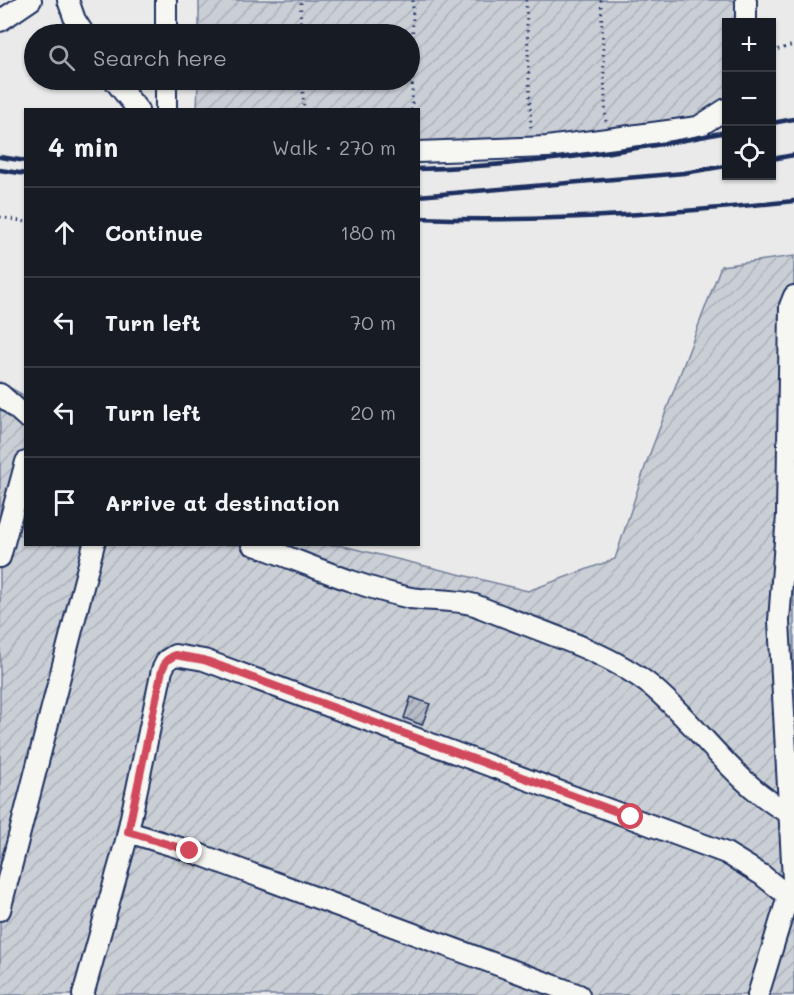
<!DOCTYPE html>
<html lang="en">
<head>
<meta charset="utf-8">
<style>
  body { margin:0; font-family:Mali,sans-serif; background:#20242c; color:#f1f3f6 }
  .controls { position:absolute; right:18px; top:18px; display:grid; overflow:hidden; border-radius:0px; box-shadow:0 2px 4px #0004 }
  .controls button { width:54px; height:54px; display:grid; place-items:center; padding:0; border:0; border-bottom:2px solid #363941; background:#171b24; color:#f1f3f6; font:30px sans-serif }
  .stop { position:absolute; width:18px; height:18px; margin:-14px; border:4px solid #d1495b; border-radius:50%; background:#fff }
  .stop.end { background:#d1495b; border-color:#fff; box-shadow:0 2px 6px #0008 }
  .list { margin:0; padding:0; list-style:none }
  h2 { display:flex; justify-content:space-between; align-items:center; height:78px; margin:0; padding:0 24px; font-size:26px }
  h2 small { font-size:20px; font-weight:400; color:#9ea1a6 }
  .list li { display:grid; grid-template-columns:39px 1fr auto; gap:18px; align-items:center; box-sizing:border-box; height:90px; padding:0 24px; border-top:2px solid #363941 }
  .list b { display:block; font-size:22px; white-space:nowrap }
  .list em { font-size:20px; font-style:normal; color:#9ea1a6 }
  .icon { flex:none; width:33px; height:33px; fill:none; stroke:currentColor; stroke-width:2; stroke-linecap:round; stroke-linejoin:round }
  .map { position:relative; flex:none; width:794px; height:995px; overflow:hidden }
  .search { position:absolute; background:#171b24; box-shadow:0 2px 4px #0004; left:24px; top:24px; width:396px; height:66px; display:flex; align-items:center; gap:15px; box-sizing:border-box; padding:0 21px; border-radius:33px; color:#9ea1a6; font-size:22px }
  .panel { position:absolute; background:#171b24; box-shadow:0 2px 4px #0004; left:24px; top:108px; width:396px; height:438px; border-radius:0px }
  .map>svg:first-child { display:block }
</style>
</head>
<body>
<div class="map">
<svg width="794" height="995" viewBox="0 0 794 995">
  <defs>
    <pattern id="garden-furrows" width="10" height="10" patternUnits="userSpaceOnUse" patternTransform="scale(1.5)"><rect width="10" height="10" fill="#caced5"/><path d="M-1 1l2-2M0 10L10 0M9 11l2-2" fill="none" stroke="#adb1b9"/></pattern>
    <pattern id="building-hatch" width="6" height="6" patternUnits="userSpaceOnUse" patternTransform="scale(1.5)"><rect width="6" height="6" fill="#b6bbc6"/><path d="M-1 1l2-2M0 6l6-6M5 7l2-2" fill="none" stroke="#9398a4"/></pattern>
  </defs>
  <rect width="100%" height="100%" fill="#e9eae9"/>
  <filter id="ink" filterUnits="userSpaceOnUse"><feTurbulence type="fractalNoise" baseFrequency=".0167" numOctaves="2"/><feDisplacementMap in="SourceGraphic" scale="12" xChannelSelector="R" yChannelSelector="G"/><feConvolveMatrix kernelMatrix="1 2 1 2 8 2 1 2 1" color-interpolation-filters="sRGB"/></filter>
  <g filter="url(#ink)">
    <path fill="url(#garden-furrows)" stroke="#727e9a" stroke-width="1.5" d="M199,0H740L741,22H726V98L708,120L594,136L419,146L418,110H197L198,80H410V34H199Z
      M794,256V995H0V382L25,396L26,544L339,545L528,591L615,559L646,464L721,266Z"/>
    <path fill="url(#building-hatch)" stroke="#1b2f5e" stroke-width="1.5" d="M411,697L430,704L422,725L404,718Z"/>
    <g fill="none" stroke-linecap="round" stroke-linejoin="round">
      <defs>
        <path id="street" d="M68,0L75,20L84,34
          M746,0V22
          M0,21L31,0
          M166,34V0
          M114,80L138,110
          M166,110V80
          M418,152L547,147L698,127L726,109
          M0,394L26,417
          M252,544C303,562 353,585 406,597C429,602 450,598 475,605C529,628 605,649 650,685C699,725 733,783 790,814
          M0,557L26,462
          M128,832L190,851L579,995
          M0,910L94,544
          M83,995L126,841L162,670L167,660L175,655L204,660L726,853L762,875L794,901
          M758,995L793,880L779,621L787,515L790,306L794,296"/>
      </defs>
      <use href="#street" stroke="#1b2f5e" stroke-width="24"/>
      <path stroke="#1b2f5e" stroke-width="3" stroke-dasharray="1.5 4.5" stroke-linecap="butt" d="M526,0L531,130
        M601,0L606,123
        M300,34L301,0
        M772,51L794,45
        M302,80L304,110
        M412,110L413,0
        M0,217L26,222"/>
      <use href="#street" stroke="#f6f6f2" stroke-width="20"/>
      <path stroke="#1b2f5e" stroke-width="4.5" d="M772,123L794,119
        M0,157L26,161
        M772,159L794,155
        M418,169C518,166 629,152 726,132
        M0,170L26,174
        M418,196L684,173L726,166
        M418,218C543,223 670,214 794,201"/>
    </g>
  </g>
  <g fill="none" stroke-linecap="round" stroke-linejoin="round" filter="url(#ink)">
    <path stroke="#d1495b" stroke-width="8" d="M190,851L128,832L162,670L167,660L175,655L204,660L631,817"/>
  </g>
</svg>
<div class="controls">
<button>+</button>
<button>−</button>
<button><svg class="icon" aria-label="locate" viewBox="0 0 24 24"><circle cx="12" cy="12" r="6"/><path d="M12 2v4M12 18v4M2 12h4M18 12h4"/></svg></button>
</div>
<div class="stop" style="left:631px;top:817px"></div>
<div class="stop end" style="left:190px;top:851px"></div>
<div class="search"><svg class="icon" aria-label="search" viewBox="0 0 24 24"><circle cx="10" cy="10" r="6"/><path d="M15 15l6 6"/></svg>Search here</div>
<section class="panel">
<h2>4 min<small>Walk · 270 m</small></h2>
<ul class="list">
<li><svg class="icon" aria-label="ahead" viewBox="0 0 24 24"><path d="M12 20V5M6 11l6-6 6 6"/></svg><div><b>Continue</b></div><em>180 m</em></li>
<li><svg class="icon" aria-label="left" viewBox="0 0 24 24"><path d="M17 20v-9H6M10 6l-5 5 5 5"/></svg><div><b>Turn left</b></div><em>70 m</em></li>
<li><svg class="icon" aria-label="left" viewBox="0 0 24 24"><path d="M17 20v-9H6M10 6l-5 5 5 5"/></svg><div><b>Turn left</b></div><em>20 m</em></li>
<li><svg class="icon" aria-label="arrive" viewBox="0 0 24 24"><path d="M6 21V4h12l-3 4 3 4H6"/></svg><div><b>Arrive at destination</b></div></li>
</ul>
</section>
</div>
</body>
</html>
